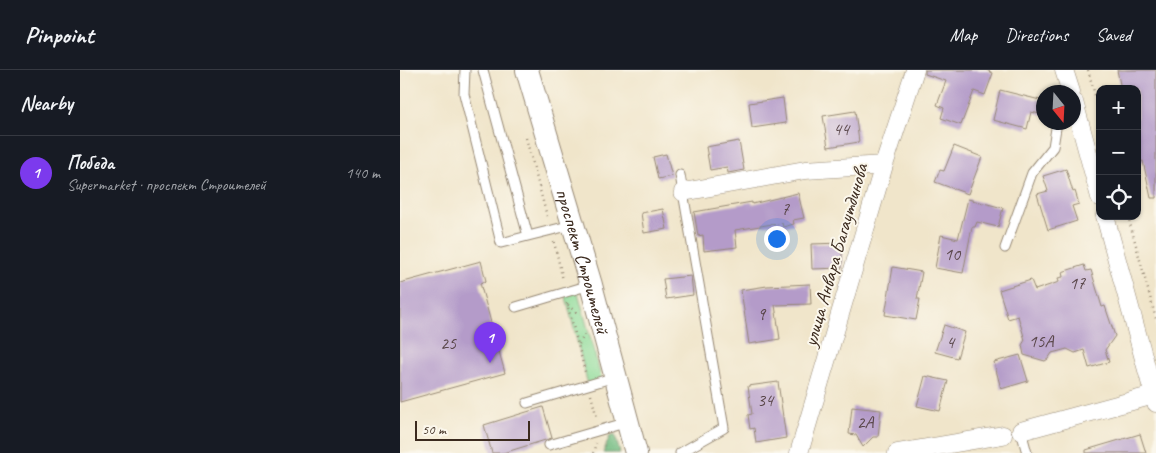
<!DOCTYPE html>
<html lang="en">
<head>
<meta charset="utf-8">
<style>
  body { margin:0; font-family:Caveat,sans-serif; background:#20242c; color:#f1f3f6 }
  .controls { position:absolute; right:15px; top:15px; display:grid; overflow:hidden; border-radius:10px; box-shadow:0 1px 4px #0004 }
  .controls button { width:45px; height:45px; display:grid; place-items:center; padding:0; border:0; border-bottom:1px solid #363941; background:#171b24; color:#f1f3f6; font:25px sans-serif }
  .compass { position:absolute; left:636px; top:15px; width:45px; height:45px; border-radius:50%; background:#171b24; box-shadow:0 1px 4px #0004; rotate:162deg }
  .scale { position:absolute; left:15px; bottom:12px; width:115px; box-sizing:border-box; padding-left:5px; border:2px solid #3b2a1e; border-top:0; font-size:14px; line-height:18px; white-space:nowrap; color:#3b2a1e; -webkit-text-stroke:4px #fbf7ec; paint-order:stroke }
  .you { position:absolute; left:376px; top:168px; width:18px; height:18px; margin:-12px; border:4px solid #fff; border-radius:50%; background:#1a73e8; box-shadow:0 0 0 8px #1a73e833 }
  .badge { display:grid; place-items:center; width:32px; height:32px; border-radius:50%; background:#7c3aed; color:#fff; font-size:16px; font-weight:700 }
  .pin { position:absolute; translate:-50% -41px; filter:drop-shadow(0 1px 2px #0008) }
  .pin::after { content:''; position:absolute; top:26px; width:18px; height:15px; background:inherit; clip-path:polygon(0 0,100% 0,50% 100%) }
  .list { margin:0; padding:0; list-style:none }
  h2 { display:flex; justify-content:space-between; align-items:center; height:65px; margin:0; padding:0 20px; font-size:21px }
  h2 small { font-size:16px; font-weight:400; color:#9ea1a6 }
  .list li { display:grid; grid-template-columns:32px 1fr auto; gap:15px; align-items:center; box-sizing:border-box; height:75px; padding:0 20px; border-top:1px solid #363941 }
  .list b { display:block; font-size:19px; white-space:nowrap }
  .list p { margin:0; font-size:16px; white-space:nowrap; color:#9ea1a6 }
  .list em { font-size:16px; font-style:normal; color:#9ea1a6 }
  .icon { flex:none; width:28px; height:28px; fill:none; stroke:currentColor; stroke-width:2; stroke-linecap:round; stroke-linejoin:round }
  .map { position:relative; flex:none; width:756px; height:383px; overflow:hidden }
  header { display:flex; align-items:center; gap:30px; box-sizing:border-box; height:70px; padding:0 25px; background:#171b24; border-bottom:1px solid #363941 }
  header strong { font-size:24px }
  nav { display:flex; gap:28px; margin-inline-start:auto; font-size:18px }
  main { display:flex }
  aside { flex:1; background:#171b24 }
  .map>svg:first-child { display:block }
</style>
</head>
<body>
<header>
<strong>Pinpoint</strong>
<nav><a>Map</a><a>Directions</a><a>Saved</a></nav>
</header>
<main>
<aside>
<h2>Nearby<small></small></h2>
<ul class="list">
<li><span class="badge">1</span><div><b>Победа</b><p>Supermarket · проспект Строителей</p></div><em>140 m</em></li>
</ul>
</aside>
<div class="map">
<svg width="756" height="383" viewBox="0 0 756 383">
  <rect width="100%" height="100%" fill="#fbf7ec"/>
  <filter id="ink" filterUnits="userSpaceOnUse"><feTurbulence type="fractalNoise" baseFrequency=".02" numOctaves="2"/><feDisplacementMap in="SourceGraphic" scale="10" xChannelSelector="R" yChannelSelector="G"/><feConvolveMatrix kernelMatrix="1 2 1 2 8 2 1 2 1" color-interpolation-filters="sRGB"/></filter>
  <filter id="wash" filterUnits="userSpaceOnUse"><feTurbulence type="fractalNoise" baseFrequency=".0096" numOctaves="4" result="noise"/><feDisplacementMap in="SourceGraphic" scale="20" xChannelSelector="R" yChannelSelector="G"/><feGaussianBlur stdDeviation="1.12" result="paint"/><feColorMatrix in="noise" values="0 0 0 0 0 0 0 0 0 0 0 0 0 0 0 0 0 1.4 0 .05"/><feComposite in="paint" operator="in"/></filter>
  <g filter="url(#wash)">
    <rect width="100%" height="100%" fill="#f0e5ca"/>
    <path fill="#8edb99" stroke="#64825c" d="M177,219L202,311L188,315L165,223Z"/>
    <path fill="#72bb81" stroke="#567250" d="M215,365L220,383H203L210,366Z"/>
    <g id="blocks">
      <path fill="#b49bc9" d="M525,0H586L593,3L585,25L574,21L561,55L541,48L544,38L537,35L546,11L525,4Z
        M717,0H756V128H751L743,91L740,92L737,80V19H721Z
        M600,20L644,31V45L631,42L627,59L593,50Z
        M383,28L386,53L352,58L349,33Z
        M455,41L459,72L428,77L423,46Z
        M339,71L344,100L328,103L327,97L310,100L306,77Z
        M554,76L582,87L568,124L535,112L540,100L544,101Z
        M266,84L272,106L258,109L253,87Z
        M666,99L673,122L675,121L679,134L672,136L677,151L648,160L637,124L648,121L643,106Z
        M398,123L404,148L393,150L394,154L383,157L382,153L373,155V154L335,160L337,177L304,181L303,165L298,166L294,142L352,132V134Z
        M568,129L603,138L598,157L577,152L575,157H572L563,203L535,198L541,165L558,169Z
        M263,139L267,159L244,163L241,143Z
        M442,173V198L412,199L411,174Z
        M81,191L86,211L80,213L105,303L0,332V213Z
        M684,195L686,201L691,200L702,237L705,236L715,266L705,280L709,292L689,298L684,280L675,283L667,279L652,283L648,289L645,291L624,285L622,275L625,270L618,246L608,249L599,220L631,210L635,220L659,212L658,208L663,207L662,202Z
        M493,197L522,202L517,229H520L516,250L485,245Z
        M291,206L293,225L266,229L263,209Z
        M410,214L411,234L375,235L380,269L349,274L341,220L367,216Z
        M544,255L565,262L557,288L535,282Z
        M620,285L628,311L601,319L594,292Z
        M525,306L548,311L540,341L517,336Z
        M378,312L386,368L356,373L354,358L350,359L348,345L352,344L348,316Z
        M143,337L152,368L103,383H92L84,355Z
        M452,337L481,340L478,367H473L463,377L456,365L449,364Z
        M740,364L746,383H686V380Z"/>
    </g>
  </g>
  <g filter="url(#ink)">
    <use href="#blocks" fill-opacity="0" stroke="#968874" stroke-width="1"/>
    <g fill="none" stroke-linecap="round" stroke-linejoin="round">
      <defs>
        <path id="service" d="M65,0L64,24L101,173L128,166
          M83,0L128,166L172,155
          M605,178L632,103L653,77L657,52
          M116,237L190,215
          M127,333L215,307
          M621,361L627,383
          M149,375L228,352
          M280,383L324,358L280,105"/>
        <path id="minor" d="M664,0L671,22
          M674,32L700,127
          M283,122L405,100L484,95
          M705,146L756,333
          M621,361L754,325
          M399,383L484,95L515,0
          M497,383L603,365"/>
        <g id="tertiary">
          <path id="s1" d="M127,0L191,215L236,383"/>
        </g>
      </defs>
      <use href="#service" stroke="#968874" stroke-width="11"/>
      <use href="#minor" stroke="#968874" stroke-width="19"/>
      <use href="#tertiary" stroke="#968874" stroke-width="24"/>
      <path stroke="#968874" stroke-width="2.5" stroke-dasharray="1 4" stroke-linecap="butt" d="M688,0L700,43
        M126,68L148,150
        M728,146L756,249
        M154,172L163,210
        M167,233L186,305
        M168,235L179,245
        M179,274L185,264
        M191,325L197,348
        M193,383L196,373"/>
      <use href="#service" stroke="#fff" stroke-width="9"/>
      <use href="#minor" stroke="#fff" stroke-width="18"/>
      <use href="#tertiary" stroke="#fff" stroke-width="22"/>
    </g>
  </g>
  <g text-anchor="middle" stroke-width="4" stroke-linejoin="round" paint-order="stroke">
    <g font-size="18" fill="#594649">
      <text x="441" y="65">44</text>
      <text x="385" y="145">7</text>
      <text x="552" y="190">10</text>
      <text x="677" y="219">17</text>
      <text x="361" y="250">9</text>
      <text x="641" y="277">15А</text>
      <text x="550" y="278">4</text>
      <text x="48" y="279">25</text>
      <text x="365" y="336">34</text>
      <text x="465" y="358">2А</text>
    </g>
    <g font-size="20" fill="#3b2a1e" stroke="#fbf7ec">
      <text transform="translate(435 185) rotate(-74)" y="7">улица Анвара Багаутдинова</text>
      <text dy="7" stroke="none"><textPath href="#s1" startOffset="199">проспект Строителей</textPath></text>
    </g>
  </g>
</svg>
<div class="controls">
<button>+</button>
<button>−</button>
<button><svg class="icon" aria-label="locate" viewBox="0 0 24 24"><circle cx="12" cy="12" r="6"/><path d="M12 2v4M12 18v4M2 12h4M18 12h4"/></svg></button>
</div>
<svg class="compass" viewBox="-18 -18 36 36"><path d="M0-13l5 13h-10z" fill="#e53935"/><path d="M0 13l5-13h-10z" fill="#9ea1a6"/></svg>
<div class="scale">50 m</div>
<div class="you"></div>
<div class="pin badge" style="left:90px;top:293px">1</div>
</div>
</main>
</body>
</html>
